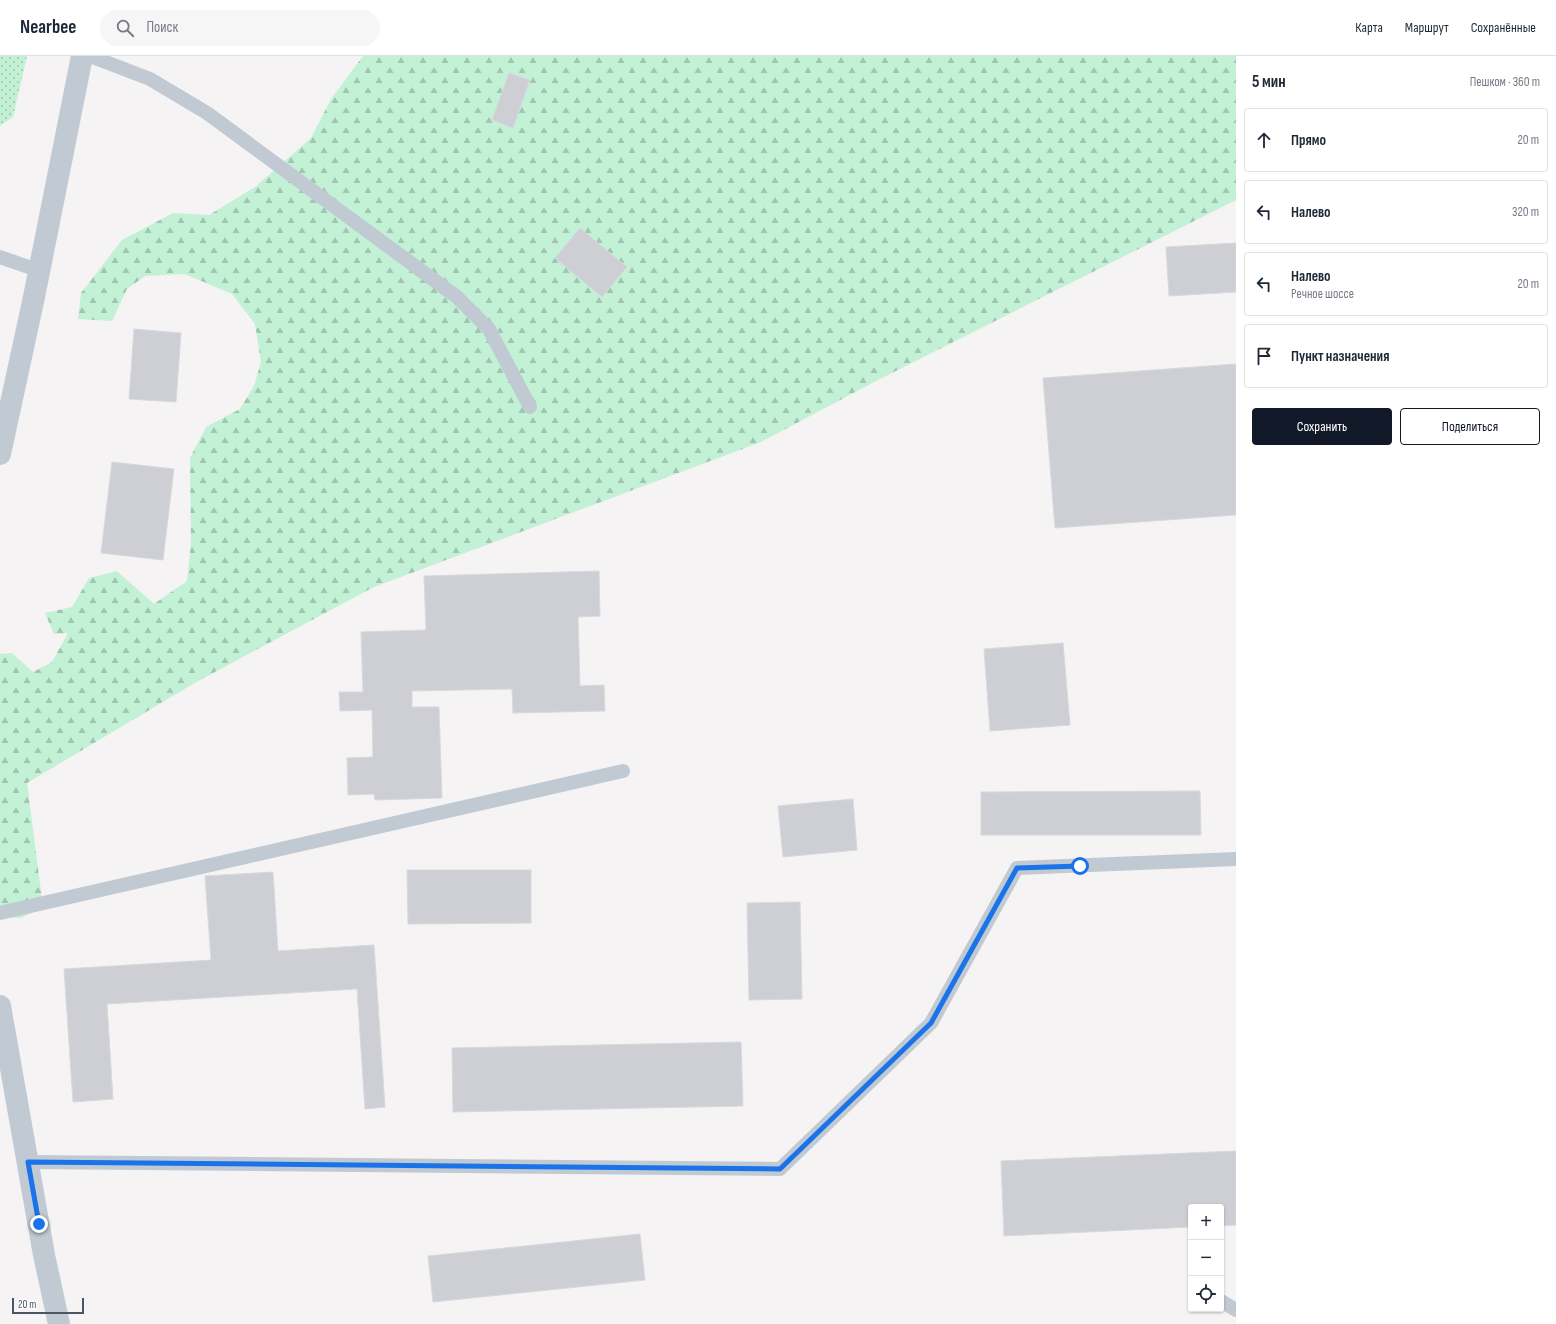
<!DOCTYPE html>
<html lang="ru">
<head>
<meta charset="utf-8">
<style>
  body { margin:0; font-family:"Sofia Sans Condensed",sans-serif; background:#f6f6f7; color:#1f2937 }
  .controls { position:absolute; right:12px; bottom:12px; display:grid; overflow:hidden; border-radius:4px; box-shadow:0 1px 3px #0004 }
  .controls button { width:36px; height:36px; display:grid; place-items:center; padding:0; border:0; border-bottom:1px solid #e0e1e3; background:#fff; color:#1f2937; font:20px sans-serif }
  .scale { position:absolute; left:12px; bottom:10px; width:72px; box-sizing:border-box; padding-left:4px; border:2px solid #4a5661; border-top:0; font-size:11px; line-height:14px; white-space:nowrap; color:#4a5661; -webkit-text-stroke:3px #fff; paint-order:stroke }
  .stop { position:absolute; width:12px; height:12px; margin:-9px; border:3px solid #1a73e8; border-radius:50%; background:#fff }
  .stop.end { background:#1a73e8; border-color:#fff; box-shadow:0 1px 4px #0008 }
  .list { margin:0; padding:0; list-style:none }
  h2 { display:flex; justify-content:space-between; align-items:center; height:52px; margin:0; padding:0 16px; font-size:17px }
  h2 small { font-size:13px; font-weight:400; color:#747a83 }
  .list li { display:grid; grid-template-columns:26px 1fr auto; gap:12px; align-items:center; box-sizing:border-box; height:64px; margin:0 8px 8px; padding:0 8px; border:1px solid #e0e1e3; border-radius:4px }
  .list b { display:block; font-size:15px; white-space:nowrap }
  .list p { margin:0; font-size:13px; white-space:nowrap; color:#747a83 }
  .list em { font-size:13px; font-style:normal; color:#747a83 }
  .actions { display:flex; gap:8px; padding:12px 16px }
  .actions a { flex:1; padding:9px 0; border:1px solid #111827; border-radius:4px; text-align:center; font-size:14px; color:#111827 }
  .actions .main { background:#111827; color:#fff }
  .icon { flex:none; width:22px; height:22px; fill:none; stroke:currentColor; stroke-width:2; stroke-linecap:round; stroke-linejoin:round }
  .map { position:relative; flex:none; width:1236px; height:1268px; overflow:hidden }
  header { display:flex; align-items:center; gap:24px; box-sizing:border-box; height:56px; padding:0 20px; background:#fff; border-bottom:1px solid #e0e1e3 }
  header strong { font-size:19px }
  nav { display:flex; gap:22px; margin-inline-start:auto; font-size:14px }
  .search { width:280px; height:36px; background:#f6f6f7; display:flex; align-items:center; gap:10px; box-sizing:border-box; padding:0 14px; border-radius:22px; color:#747a83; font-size:15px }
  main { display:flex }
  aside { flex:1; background:#fff }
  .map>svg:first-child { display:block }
</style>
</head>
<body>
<header>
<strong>Nearbee</strong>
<div class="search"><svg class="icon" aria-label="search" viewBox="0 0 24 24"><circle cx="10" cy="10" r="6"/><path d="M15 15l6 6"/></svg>Поиск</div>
<nav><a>Карта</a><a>Маршрут</a><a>Сохранённые</a></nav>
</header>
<main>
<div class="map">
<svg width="1236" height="1268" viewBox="0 0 1236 1268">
  <defs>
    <pattern id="grass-dots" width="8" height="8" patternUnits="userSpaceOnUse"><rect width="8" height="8" fill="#c3f1d5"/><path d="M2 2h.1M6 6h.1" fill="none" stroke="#a0c6b0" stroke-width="1.8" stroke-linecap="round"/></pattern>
    <pattern id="forest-firs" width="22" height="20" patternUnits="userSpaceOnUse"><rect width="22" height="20" fill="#c3f1d5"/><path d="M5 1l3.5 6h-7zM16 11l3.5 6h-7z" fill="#a0c6b0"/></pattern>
  </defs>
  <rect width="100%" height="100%" fill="#f5f3f3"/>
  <path fill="url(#grass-dots)" d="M0,0H27L13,61L0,70Z"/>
  <path fill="url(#forest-firs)" d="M363,0H1236V144L878,324L761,386L374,531L198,625L27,727L43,851L21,862L0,861V598L12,597L33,616L52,606L68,577L54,578L45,557L72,551L89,522L117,515L154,548L187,525L191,488L190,402L206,371L240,353L254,330L261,306L255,268L232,238L185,218L145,220L127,233L112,265L78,263L81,237L122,184L173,157L209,159L255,131L311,82L331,43Z"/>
  <path fill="#cdcfd5" stroke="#d7d9de" d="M509,17L530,24L513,72L492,64Z
    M580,172L627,211L602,241L555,202Z
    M1236,187V236L1169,240L1166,191Z
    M134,273L181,277L176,346L129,343Z
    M1236,308V459L1055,472L1043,322Z
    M112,406L174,413L163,504L101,497Z
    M599,515L600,560L578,561L580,630L604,629L605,655L513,657L512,633L412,635V651H439L442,742L375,744L374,738L348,739L347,702L373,701L372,654L340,655L339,636H363L361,576L426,574L424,520Z
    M1063,587L1070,669L990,675L984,593Z
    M1200,735L1201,779H981V736Z
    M853,743L857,794L783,801L778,750Z
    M407,814H531V867L408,868Z
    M273,816L278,895L374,889L385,1051L365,1053L357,933L107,948L113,1043L73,1046L64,913L211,904L205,820Z
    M800,846L802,943L749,944L747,847Z
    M741,986L743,1050L453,1056L452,992Z
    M1236,1095V1169L1221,1170V1151H1191V1171L1004,1180L1001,1105Z
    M640,1178L645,1224L433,1246L428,1200Z"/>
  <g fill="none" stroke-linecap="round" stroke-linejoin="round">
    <path stroke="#c1cad2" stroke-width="14" d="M90,0L150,23L207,57L457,241L489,273L530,351
      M0,201L40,215
      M0,857L623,715
      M28,1106L780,1113L931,967L1017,812L1236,803
      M1221,1245L1236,1254"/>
    <path stroke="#c1cad2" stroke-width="22" d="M0,398L34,241L82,0
      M0,950L44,1199L59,1268"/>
  </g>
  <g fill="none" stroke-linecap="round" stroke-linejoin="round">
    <path stroke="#1a73e8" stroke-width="5" d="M39,1168L28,1106L780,1113L931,967L1017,812L1080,810"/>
  </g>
</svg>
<div class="controls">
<button>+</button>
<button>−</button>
<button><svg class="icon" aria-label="locate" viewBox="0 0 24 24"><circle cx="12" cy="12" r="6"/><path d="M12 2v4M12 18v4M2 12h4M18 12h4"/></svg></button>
</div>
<div class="scale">20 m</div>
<div class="stop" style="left:1080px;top:810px"></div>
<div class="stop end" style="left:39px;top:1168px"></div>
</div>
<aside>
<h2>5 мин<small>Пешком · 360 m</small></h2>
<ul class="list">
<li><svg class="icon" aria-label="ahead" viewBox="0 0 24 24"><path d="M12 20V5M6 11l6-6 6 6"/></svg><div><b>Прямо</b></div><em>20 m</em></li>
<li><svg class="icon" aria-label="left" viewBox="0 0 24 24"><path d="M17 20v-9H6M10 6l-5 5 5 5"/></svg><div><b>Налево</b></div><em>320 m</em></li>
<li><svg class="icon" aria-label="left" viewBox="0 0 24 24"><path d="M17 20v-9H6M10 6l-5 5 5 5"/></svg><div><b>Налево</b><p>Речное шоссе</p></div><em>20 m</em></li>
<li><svg class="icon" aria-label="arrive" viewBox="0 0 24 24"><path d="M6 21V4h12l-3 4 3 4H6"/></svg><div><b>Пункт назначения</b></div></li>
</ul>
<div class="actions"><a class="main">Сохранить</a><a>Поделиться</a></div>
</aside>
</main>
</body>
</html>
